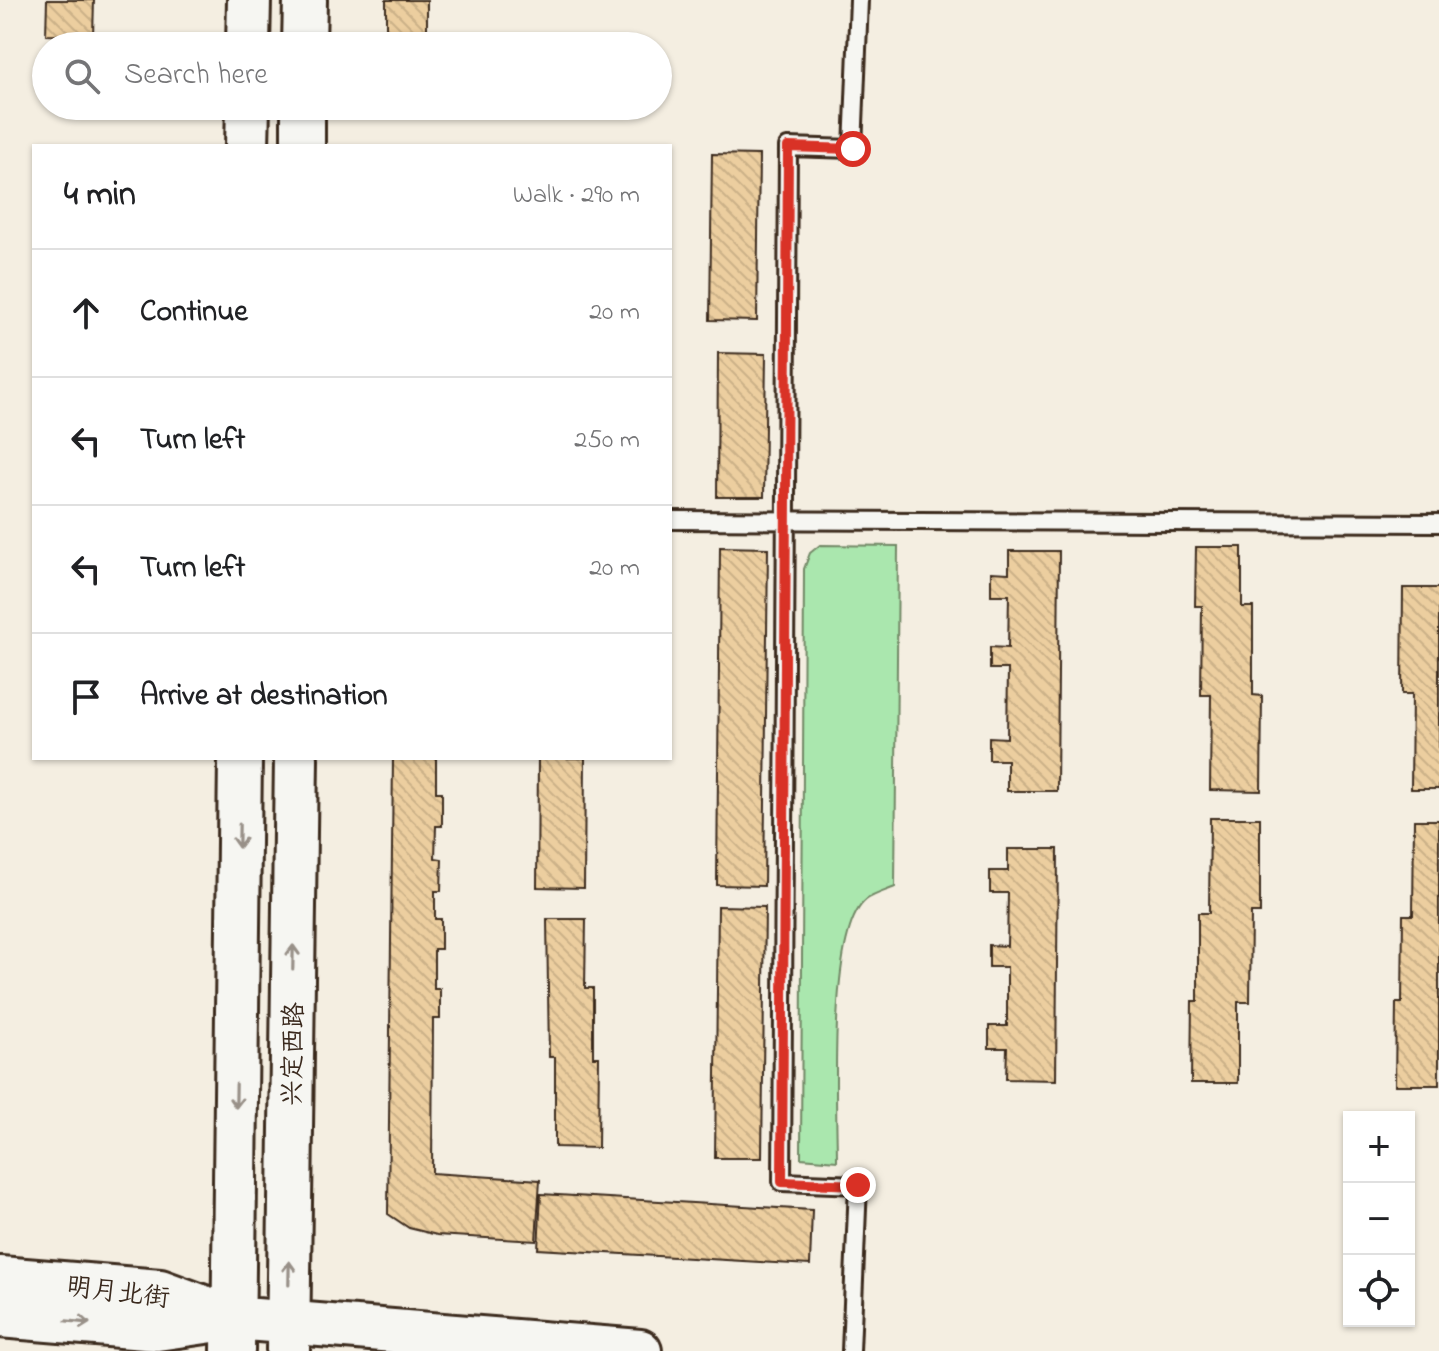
<!DOCTYPE html>
<html lang="en">
<head>
<meta charset="utf-8">
<style>
  body { margin:0; font-family:"Indie Flower","LXGW WenKai TC",sans-serif; background:#f6f6f6; color:#202124 }
  .controls { position:absolute; right:24px; bottom:24px; display:grid; overflow:hidden; border-radius:0px; box-shadow:0 2px 6px #0004 }
  .controls button { width:72px; height:72px; display:grid; place-items:center; padding:0; border:0; border-bottom:2px solid #e0e0e0; background:#fff; color:#202124; font:40px sans-serif }
  .stop { position:absolute; width:24px; height:24px; margin:-18px; border:6px solid #d93025; border-radius:50%; background:#fff }
  .stop.end { background:#d93025; border-color:#fff; box-shadow:0 2px 8px #0008 }
  .list { margin:0; padding:0; list-style:none }
  h2 { display:flex; justify-content:space-between; align-items:center; height:104px; margin:0; padding:0 32px; font-size:34px }
  h2 small { font-size:26px; font-weight:400; color:#757577 }
  .list li { display:grid; grid-template-columns:52px 1fr auto; gap:24px; align-items:center; box-sizing:border-box; height:128px; padding:0 32px; border-top:2px solid #e0e0e0 }
  .list b { display:block; font-size:30px; white-space:nowrap }
  .list em { font-size:26px; font-style:normal; color:#757577 }
  .icon { flex:none; width:44px; height:44px; fill:none; stroke:currentColor; stroke-width:2; stroke-linecap:round; stroke-linejoin:round }
  .map { position:relative; flex:none; width:1439px; height:1351px; overflow:hidden }
  .search { position:absolute; background:#fff; box-shadow:0 2px 6px #0004; left:32px; top:32px; width:640px; height:88px; display:flex; align-items:center; gap:20px; box-sizing:border-box; padding:0 28px; border-radius:44px; color:#757577; font-size:30px }
  .panel { position:absolute; background:#fff; box-shadow:0 2px 6px #0004; left:32px; top:144px; width:640px; height:616px; border-radius:0px }
  .map>svg:first-child { display:block }
</style>
</head>
<body>
<div class="map">
<svg width="1439" height="1351" viewBox="0 0 1439 1351">
  <defs>
    <pattern id="building-back-hatch" width="6" height="6" patternUnits="userSpaceOnUse" patternTransform="scale(2)"><rect width="6" height="6" fill="#ecce9f"/><path d="M-1 5l2 2M0 0l6 6M5-1l2 2" fill="none" stroke="#cbb188"/></pattern>
  </defs>
  <rect width="100%" height="100%" fill="#f4eee1"/>
  <filter id="ink" filterUnits="userSpaceOnUse"><feTurbulence type="fractalNoise" baseFrequency=".0125" numOctaves="2"/><feDisplacementMap in="SourceGraphic" scale="16" xChannelSelector="R" yChannelSelector="G"/><feConvolveMatrix kernelMatrix="1 2 1 2 8 2 1 2 1" color-interpolation-filters="sRGB"/></filter>
  <g filter="url(#ink)">
    <path fill="#aae7ae" stroke="#728866" stroke-width="2" d="M820,545L898,546L895,887C886,891 874,894 866,900C827,931 837,1111 837,1161L801,1158L804,569L810,553Z"/>
    <path fill="url(#building-back-hatch)" stroke="#3b2a1e" stroke-width="2" d="M47,0H94L93,36L46,35Z
      M386,0H427V46H386Z
      M712,154L759,155L757,321L710,320Z
      M718,353L766,354L764,497H717Z
      M720,547L768,548L764,886L717,885Z
      M1196,547H1242V607H1253V695L1262,696L1261,791L1210,790L1211,695H1201L1202,606H1195Z
      M1009,551H1059L1057,791H1007V760H989V737L1007,738L1008,669H990V647L1008,648L1009,595H991V572L1009,573Z
      M1403,588H1439V789H1411L1412,694H1402Z
      M393,758H436V792H442V826H436L435,858L442,859L441,891H435V919H441V949H434V989H440V1019H433L432,1173L540,1180L536,1241L437,1235L409,1228L388,1214Z
      M538,758H585L584,888L537,887Z
      M1210,818H1260V913H1251L1250,1002H1238V1083H1191L1192,1001H1198V913H1209Z
      M1414,820H1439V1085H1395L1396,1003H1402L1403,915H1413Z
      M1008,849H1058L1056,1080L1006,1079L1007,1048H989V1026H1007V967H989V945L1007,946L1008,893H990V871H1008Z
      M718,906L765,907L762,1158H715Z
      M547,919H586L585,988H593V1057H599L598,1148L555,1147V1057H549Z
      M541,1194L812,1210L810,1265L538,1249Z"/>
    <g fill="none" stroke-linecap="round" stroke-linejoin="round">
      <defs>
        <path id="lane" d="M670,520L1439,523
          M851,1351L858,1185L782,1182L788,147L853,149L859,0"/>
        <path id="secondary" d="M248,46L249,0
          M304,46L305,0
          M247,146L248,106
          M303,146V106
          M0,1278L160,1291L228,1316
          M0,1316L157,1329L233,1318L640,1351
          M288,1350L296,758
          M233,1351L240,758"/>
      </defs>
      <use href="#lane" stroke="#3b2a1e" stroke-width="22"/>
      <use href="#secondary" stroke="#3b2a1e" stroke-width="48"/>
      <use href="#lane" stroke="#f6f6f2" stroke-width="16"/>
      <use href="#secondary" stroke="#f6f6f2" stroke-width="42"/>
    </g>
    <defs><path id="oneway-shaft" d="M-6 0H5M1.5-3L5.5 0L1.5 3" fill="none" stroke-width="1.6" stroke-linecap="round" stroke-linejoin="round" transform="scale(2)"/></defs>
    <g stroke="#989088">
      <use href="#oneway-shaft" transform="translate(239 836) rotate(91)"/>
      <use href="#oneway-shaft" transform="translate(293 957) rotate(-89)"/>
      <use href="#oneway-shaft" transform="translate(236 1096) rotate(91)"/>
      <use href="#oneway-shaft" transform="translate(289 1273) rotate(-89)"/>
      <use href="#oneway-shaft" transform="translate(78 1322) rotate(5)"/>
    </g>
  </g>
  <g fill="none" stroke-linecap="round" stroke-linejoin="round" filter="url(#ink)">
    <path stroke="#d93025" stroke-width="10" d="M853,149L788,147L782,1182L858,1185"/>
  </g>
  <g text-anchor="middle" stroke-width="6" stroke-linejoin="round" paint-order="stroke">
    <g font-size="26" fill="#3b2a1e" stroke="#f6f6f2">
      <text transform="translate(292 1054) rotate(-89)" y="9">兴定西路</text>
      <text transform="translate(118 1291) rotate(7)" y="9">明月北街</text>
    </g>
  </g>
</svg>
<div class="controls">
<button>+</button>
<button>−</button>
<button><svg class="icon" aria-label="locate" viewBox="0 0 24 24"><circle cx="12" cy="12" r="6"/><path d="M12 2v4M12 18v4M2 12h4M18 12h4"/></svg></button>
</div>
<div class="stop" style="left:853px;top:149px"></div>
<div class="stop end" style="left:858px;top:1185px"></div>
<div class="search"><svg class="icon" aria-label="search" viewBox="0 0 24 24"><circle cx="10" cy="10" r="6"/><path d="M15 15l6 6"/></svg>Search here</div>
<section class="panel">
<h2>4 min<small>Walk · 290 m</small></h2>
<ul class="list">
<li><svg class="icon" aria-label="ahead" viewBox="0 0 24 24"><path d="M12 20V5M6 11l6-6 6 6"/></svg><div><b>Continue</b></div><em>20 m</em></li>
<li><svg class="icon" aria-label="left" viewBox="0 0 24 24"><path d="M17 20v-9H6M10 6l-5 5 5 5"/></svg><div><b>Turn left</b></div><em>250 m</em></li>
<li><svg class="icon" aria-label="left" viewBox="0 0 24 24"><path d="M17 20v-9H6M10 6l-5 5 5 5"/></svg><div><b>Turn left</b></div><em>20 m</em></li>
<li><svg class="icon" aria-label="arrive" viewBox="0 0 24 24"><path d="M6 21V4h12l-3 4 3 4H6"/></svg><div><b>Arrive at destination</b></div></li>
</ul>
</section>
</div>
</body>
</html>
